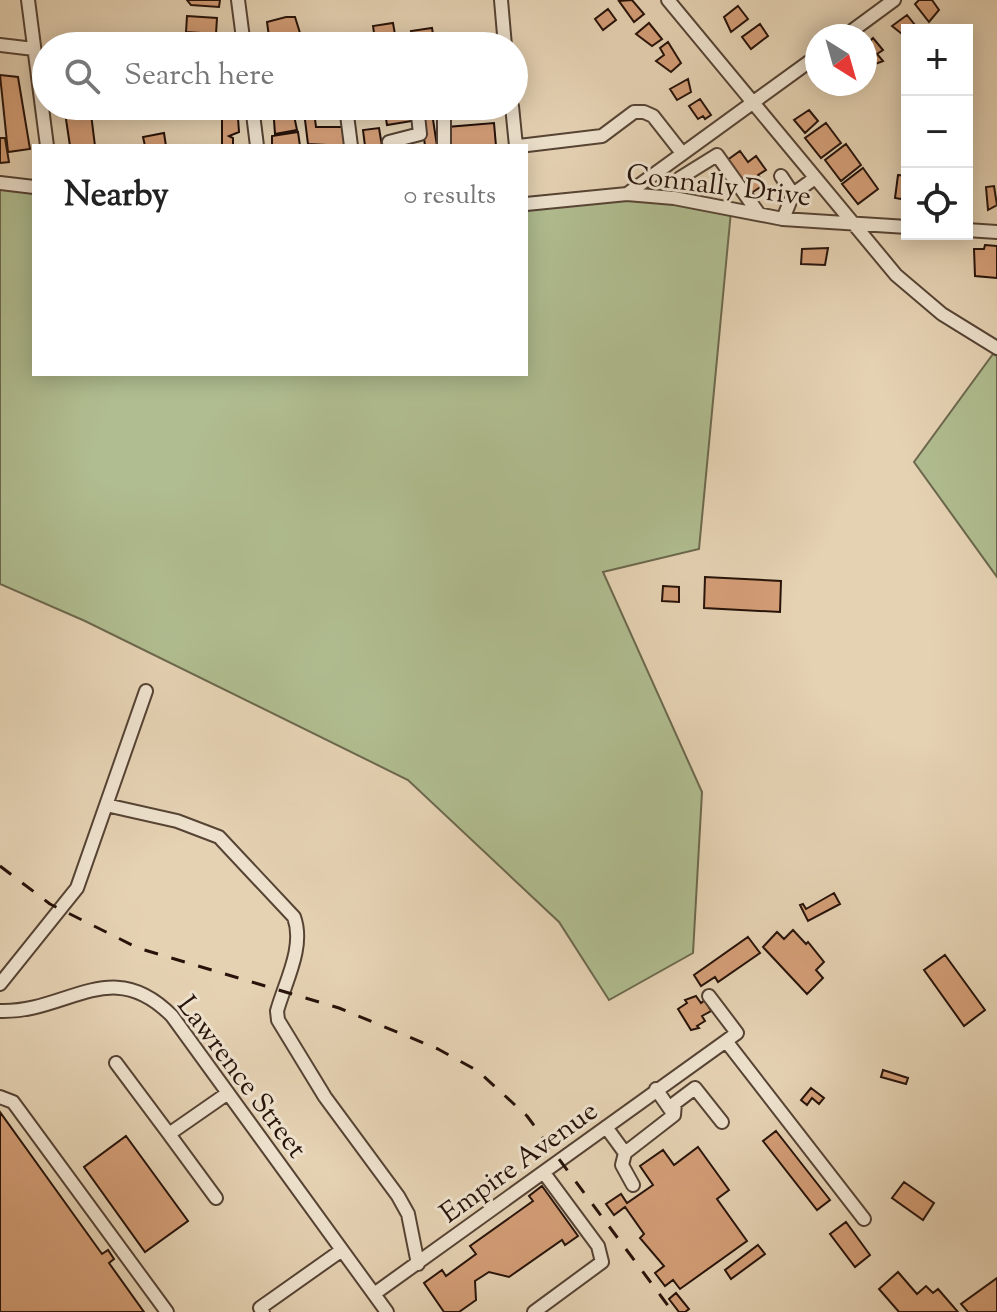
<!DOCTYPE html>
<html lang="en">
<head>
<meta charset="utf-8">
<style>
  body { margin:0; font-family:"Sorts Mill Goudy",serif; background:#f6f6f6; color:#222 }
  .controls { position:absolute; right:24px; top:24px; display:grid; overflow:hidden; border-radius:0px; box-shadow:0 4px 20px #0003 }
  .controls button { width:72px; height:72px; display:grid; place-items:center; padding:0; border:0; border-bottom:2px solid #e0e0e0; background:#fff; color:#222; font:40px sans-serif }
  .compass { position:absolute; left:805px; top:24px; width:72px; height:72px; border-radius:50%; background:#fff; box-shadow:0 4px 20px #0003; rotate:143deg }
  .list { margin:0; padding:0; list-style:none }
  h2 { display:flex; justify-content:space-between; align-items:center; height:104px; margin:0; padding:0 32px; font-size:34px }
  h2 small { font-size:26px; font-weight:400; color:#767676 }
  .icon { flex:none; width:44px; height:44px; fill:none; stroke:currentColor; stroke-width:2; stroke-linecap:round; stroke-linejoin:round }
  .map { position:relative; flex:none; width:997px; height:1312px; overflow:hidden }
  .search { position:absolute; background:#fff; box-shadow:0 4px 20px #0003; left:32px; top:32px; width:496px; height:88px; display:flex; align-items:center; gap:20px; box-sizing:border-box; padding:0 28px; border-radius:44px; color:#767676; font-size:30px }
  .panel { position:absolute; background:#fff; box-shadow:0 4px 20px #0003; left:32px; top:144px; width:496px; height:232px; border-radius:0px }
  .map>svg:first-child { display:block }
</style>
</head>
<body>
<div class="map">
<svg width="997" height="1312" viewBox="0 0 997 1312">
  <rect width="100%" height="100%" fill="#e5d2b3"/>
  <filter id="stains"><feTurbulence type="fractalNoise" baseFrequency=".0025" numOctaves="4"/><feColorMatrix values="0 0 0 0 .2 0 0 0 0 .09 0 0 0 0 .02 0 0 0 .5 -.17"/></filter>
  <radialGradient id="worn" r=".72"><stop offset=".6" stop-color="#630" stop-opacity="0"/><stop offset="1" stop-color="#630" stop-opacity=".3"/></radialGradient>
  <path fill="#b0bd90" stroke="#6c684d" stroke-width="2" d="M0,186H34V374H526V200L635,189L731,211L699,549L603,572L702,792L693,953L609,1000L559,922L408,780L85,621L0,584Z
    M993,354L997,356V577L914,462Z"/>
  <path fill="#d49e77" stroke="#27130a" stroke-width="2" d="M187,0H220L219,7L191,5Z
    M632,0L644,14L634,22L619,1Z
    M919,0H932L939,10L929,22L915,4Z
    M738,6L748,19L731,32L724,17Z
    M608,9L616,20L603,30L595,19Z
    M907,15L919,30H907V38L892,26Z
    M187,16L217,18L216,34L186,32Z
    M286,17H295L300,33H296L297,39L269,37L267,22Z
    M393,23L397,46H376L373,26Z
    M649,23L662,39L652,46L636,34Z
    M760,24L768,36L751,49L742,37Z
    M432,28L435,46H413L411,31Z
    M873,38L883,50L877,54L883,61L870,66L865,59V46Z
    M668,42L681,63L671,72L656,61L664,55L660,48Z
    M0,75L18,77L30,149L8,152Z
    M688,79L691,92L677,100L670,89Z
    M700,99L711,115L705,119L703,116L698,119L689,106Z
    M64,106H90L95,146H70Z
    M273,106H292L297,130L275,134Z
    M384,106H410L412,121L387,125Z
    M420,106H431L437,146H425Z
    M809,110L818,121L805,133L794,120Z
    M314,111L316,127H343L345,146L308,144L304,112Z
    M222,118H238L239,132L229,136L233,138V145H222Z
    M494,123L496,146H449L447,127Z
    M826,123L841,143L821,158L805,138Z
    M379,128L382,146H365L363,130Z
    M298,132L300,146H272V136Z
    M164,133L166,146H145L143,137Z
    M0,138H5L9,162L0,163Z
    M846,144L861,165L841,181L825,160Z
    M740,151L748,162L756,156L766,170L758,175L765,184L750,194L726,161Z
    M863,168L878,189L858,204L842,184Z
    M898,175L907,176V200L895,198Z
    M994,186L997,205L988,210L986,187Z
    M985,245L997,246V278L975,276L974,249H984Z
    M828,248L825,265L801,264L802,249Z
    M705,577L781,581L780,612L704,608Z
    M663,586L679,587V602L662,601Z
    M834,893L840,904L808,921L800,905L803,904L806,909Z
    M793,930L806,944L808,942L824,962L816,970L823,978L807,994L763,947L777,932L784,939Z
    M748,937L760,953L718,982L715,977L701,986L694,975Z
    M945,955L985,1010L964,1026L924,970Z
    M696,996L701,1003L705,1000L711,1011L702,1016L705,1021L697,1026L699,1028L691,1030L678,1009L687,1003L685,1000Z
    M883,1070L908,1078L906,1084L881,1077Z
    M811,1088L824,1098L819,1104L812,1098L807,1105L801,1100Z
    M0,1112L102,1254L108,1250L114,1259L109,1263L144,1312H0Z
    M776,1131L830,1200L817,1210L763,1141Z
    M126,1136L188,1221L145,1252L84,1167Z
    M698,1147L729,1190L717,1199L747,1241L680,1289L673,1280L665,1286L655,1273L664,1266L640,1238L644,1234L625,1207L614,1215L606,1204L621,1194L627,1203L653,1185L640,1166L663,1150L674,1165Z
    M904,1182L934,1203L923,1220L892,1198Z
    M542,1186L578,1236L565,1245L562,1240L509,1277L489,1272L475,1281L476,1300L459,1312H444L424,1283L442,1270L446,1276L476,1254L470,1246L533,1201L529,1196Z
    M846,1222L870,1255L855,1267L830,1234Z
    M758,1245L765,1254L731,1279L725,1270Z
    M898,1272L917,1294L926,1286L933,1293L938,1289L958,1312H899L879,1289Z
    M997,1278V1312H968L961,1304Z
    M676,1293L689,1309L685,1312H679L669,1299Z"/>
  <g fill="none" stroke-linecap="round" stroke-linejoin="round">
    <defs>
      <path id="minor" d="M28,0L47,146
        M238,0L244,46
        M501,0L505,46
        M668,0L896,275L942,314L997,348
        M845,36L894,0
        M0,45L34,49
        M252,106L257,146
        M512,106L516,146
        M346,107L351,146
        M390,146L389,142L420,134L417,106
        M444,146V106
        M519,146L602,136L634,112H644L653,116L682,153
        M781,176L793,194
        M680,178L717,155L759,214
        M0,183L34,187
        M627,194L817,56
        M526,204L627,194L674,198L783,219L907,227
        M783,219L793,194L815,178
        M967,230L997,232
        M106,805L177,821L219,837L294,917C305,947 285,982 277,1011L278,1020L325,1097L398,1196L408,1214L418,1264
        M0,984L77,888L146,691
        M709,996L737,1033L726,1041
        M0,1011C68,1013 111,954 172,1016L387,1312
        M116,1063L169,1134
        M0,1097L13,1102L167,1312
        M674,1115L675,1103L695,1088L722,1122
        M606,1127L625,1153L674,1115L656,1089
        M625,1153L622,1165L633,1185
        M216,1198L169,1134L228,1093
        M374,1294L726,1041L864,1219
        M263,1312L260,1308L342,1250
        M534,1312L602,1262L598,1246L544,1173"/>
    </defs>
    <use href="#minor" stroke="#564334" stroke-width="16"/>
    <use href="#minor" stroke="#eee2ce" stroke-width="12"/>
    <path stroke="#27130a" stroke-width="3" stroke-dasharray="14 14" stroke-linecap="butt" d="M0,866L50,904L138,948L339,1008L438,1049L478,1071L527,1116L669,1307"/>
  </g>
  <g text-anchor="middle" stroke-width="6" stroke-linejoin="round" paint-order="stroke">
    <g font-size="28" fill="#27130a" stroke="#eee2ce">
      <text transform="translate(719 184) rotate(7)" y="10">Connally Drive</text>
      <text transform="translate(243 1076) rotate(53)" y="10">Lawrence Street</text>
      <text transform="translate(518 1161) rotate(-36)" y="10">Empire Avenue</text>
    </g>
  </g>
  <rect width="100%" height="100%" filter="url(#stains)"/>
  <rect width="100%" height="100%" fill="url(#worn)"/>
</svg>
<div class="controls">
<button>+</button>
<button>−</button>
<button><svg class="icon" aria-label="locate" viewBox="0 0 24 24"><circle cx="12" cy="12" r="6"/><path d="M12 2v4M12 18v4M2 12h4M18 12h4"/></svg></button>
</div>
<svg class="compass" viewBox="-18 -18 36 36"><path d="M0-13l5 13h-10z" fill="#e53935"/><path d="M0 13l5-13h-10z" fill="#767676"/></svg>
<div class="search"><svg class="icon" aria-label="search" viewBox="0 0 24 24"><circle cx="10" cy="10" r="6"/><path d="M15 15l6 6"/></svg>Search here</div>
<section class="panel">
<h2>Nearby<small>0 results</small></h2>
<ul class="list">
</ul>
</section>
</div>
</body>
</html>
